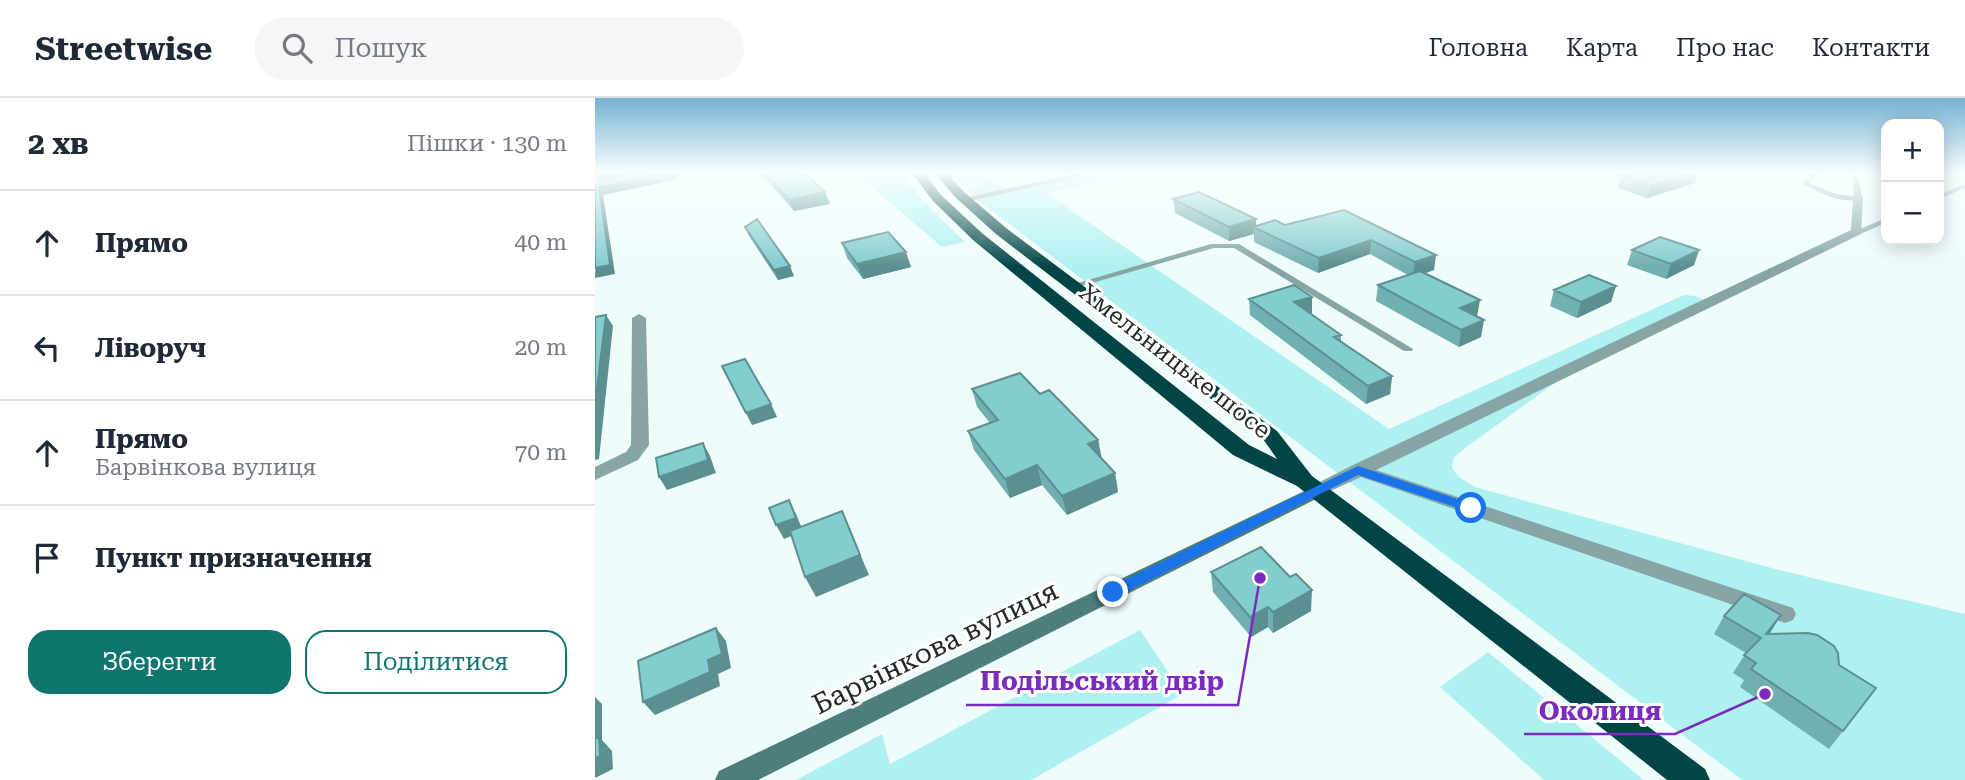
<!DOCTYPE html>
<html lang="uk">
<head>
<meta charset="utf-8">
<style>
  body { margin:0; font-family:"Roboto Serif",serif; background:#f6f6f7; color:#1f2937 }
  .controls { position:absolute; right:21px; top:21px; display:grid; overflow:hidden; border-radius:14px; box-shadow:0 4px 18px #0003 }
  .controls button { width:63px; height:63px; display:grid; place-items:center; padding:0; border:0; border-bottom:2px solid #e0e1e3; background:#fff; color:#1f2937; font:35px sans-serif }
  .stop { position:absolute; width:21px; height:21px; margin:-16px; border:5px solid #1a73e8; border-radius:50%; background:#fff }
  .stop.end { background:#1a73e8; border-color:#fff; box-shadow:0 2px 7px #0008 }
  .list { margin:0; padding:0; list-style:none }
  h2 { display:flex; justify-content:space-between; align-items:center; height:91px; margin:0; padding:0 28px; font-size:30px }
  h2 small { font-size:23px; font-weight:400; color:#747a83 }
  .list li { display:grid; grid-template-columns:46px 1fr auto; gap:21px; align-items:center; box-sizing:border-box; height:105px; padding:0 28px; border-top:2px solid #e0e1e3 }
  .list b { display:block; font-size:26px; white-space:nowrap }
  .list p { margin:0; font-size:23px; white-space:nowrap; color:#747a83 }
  .list em { font-size:23px; font-style:normal; color:#747a83 }
  .actions { display:flex; gap:14px; padding:21px 28px }
  .actions a { flex:1; padding:16px 0; border:2px solid #0f766e; border-radius:21px; text-align:center; font-size:24px; color:#0f766e }
  .actions .main { background:#0f766e; color:#fff }
  .icon { flex:none; width:38px; height:38px; fill:none; stroke:currentColor; stroke-width:2; stroke-linecap:round; stroke-linejoin:round }
  .map { position:relative; flex:none; width:1370px; height:682px; overflow:hidden }
  header { display:flex; align-items:center; gap:42px; box-sizing:border-box; height:98px; padding:0 35px; background:#fff; border-bottom:2px solid #e0e1e3 }
  header strong { font-size:33px }
  nav { display:flex; gap:38px; margin-inline-start:auto; font-size:24px }
  .search { width:490px; height:63px; background:#f6f6f7; display:flex; align-items:center; gap:18px; box-sizing:border-box; padding:0 24px; border-radius:38px; color:#747a83; font-size:26px }
  main { display:flex }
  aside { flex:1; background:#fff }
  .map>svg:first-child { display:block }
</style>
</head>
<body>
<header>
<strong>Streetwise</strong>
<div class="search"><svg class="icon" aria-label="search" viewBox="0 0 24 24"><circle cx="10" cy="10" r="6"/><path d="M15 15l6 6"/></svg>Пошук</div>
<nav><a>Головна</a><a>Карта</a><a>Про нас</a><a>Контакти</a></nav>
</header>
<main>
<aside>
<h2>2 хв<small>Пішки · 130 m</small></h2>
<ul class="list">
<li><svg class="icon" aria-label="ahead" viewBox="0 0 24 24"><path d="M12 20V5M6 11l6-6 6 6"/></svg><div><b>Прямо</b></div><em>40 m</em></li>
<li><svg class="icon" aria-label="left" viewBox="0 0 24 24"><path d="M17 20v-9H6M10 6l-5 5 5 5"/></svg><div><b>Ліворуч</b></div><em>20 m</em></li>
<li><svg class="icon" aria-label="ahead" viewBox="0 0 24 24"><path d="M12 20V5M6 11l6-6 6 6"/></svg><div><b>Прямо</b><p>Барвінкова вулиця</p></div><em>70 m</em></li>
<li><svg class="icon" aria-label="arrive" viewBox="0 0 24 24"><path d="M6 21V4h12l-3 4 3 4H6"/></svg><div><b>Пункт призначення</b></div></li>
</ul>
<div class="actions"><a class="main">Зберегти</a><a>Поділитися</a></div>
</aside>
<div class="map">
<svg width="1370" height="682" viewBox="0 0 1370 682">
  <rect width="100%" height="100%" fill="#effcfc"/>
  <path fill="#aff0f1" d="M252,74H307L327,102L370,144L347,149L261,75Z
    M355,74H383L413,91L378,98L372,92L385,88L381,85L367,88Z
    M507,74H553L451,95L794,331L1089,197L1101,198L1114,205L989,264L870,350L859,360L857,370L864,379L880,389L1184,472L1370,516V682H1147L379,99Z
    M545,532L588,596L436,682H201L287,636L295,666Z
    M893,554L1049,682H949L845,589Z"/>
  <g fill="none" stroke-linecap="round" stroke-linejoin="round">
    <path fill="#87a5a5" fill-rule="evenodd" d="M1219,74H1244L1241,76H1225L1214,85L1241,96L1259,98L1257,74H1263L1267,100C1248,108 1224,94 1207,86V84Z
      M1370,86V90L1344,101V97Z
      M1291,120V125L1265,136L1258,134Z
      M616,146H644L818,251L817,253H809L639,150H619L483,189L476,187Z"/>
    <path fill="#87a5a5" fill-rule="evenodd" d="M471,74H482L489,78L370,104L365,101L474,77Z
      M1263,97L1268,100L1266,136L781,372L1198,510L1201,516L1198,522L1190,525L1182,522L766,379L722,399L715,397L712,393L715,389L756,368L1256,132L1258,100Z
      M44,216L51,220L54,347L43,362L0,382V369L31,354L36,347L37,220Z"/>
    <path fill="#4e7d7d" fill-rule="evenodd" d="M722,387L729,389L732,393L729,397L163,682H120L124,673Z"/>
    <path fill="#024546" fill-rule="evenodd" d="M316,74H328L346,97L388,136L654,347L682,361L668,341L401,136L360,99L339,74H351L368,93L411,130L682,333L717,378L1110,671L1115,682H1072L702,388L638,357L378,142L338,103Z"/>
  </g>
  <path fill="#71b0b1" d="M164,74H209L230,94L235,106L199,113Z
    M1038,74H1104L1100,85L1052,100L1023,90L1026,77Z
    M578,101L661,121V128L690,127L749,112L839,172L831,175L882,219L886,239L864,249L781,203L783,187L813,177L775,156L723,175L659,144V136L634,143L580,115Z
    M150,129L199,178L183,182L154,138Z
    M247,145L316,169L268,181L252,160Z
    M1037,152H1104L1099,167L1071,181L1032,167Z
    M1021,188L1016,204L982,220L955,208L959,192Z
    M717,199V215H715L746,237V243L797,278L795,296L771,306L655,217L654,201Z
    M377,291L445,296L503,342L506,360L520,375L523,394L472,417L447,387L415,400L379,352L373,333L395,325L382,309Z
    M616,474L716,513L678,535L673,529L656,539L618,494Z
    M1129,518L1175,536L1248,633L1234,651L1145,589L1149,582L1138,575L1151,555L1119,536Z"/>
  <path fill="#5c9090" d="M0,74H28L0,80Z
    M78,74H88L80,82L8,97L20,176L0,180L4,89Z
    M420,74H437L421,77Z
    M1099,74H1104L1100,85L1052,100L1056,87Z
    M230,94L235,106L199,113L194,102Z
    M661,121V130L658,129L659,136L634,143V129Z
    M776,142L775,156L723,175L724,160Z
    M1104,152L1099,167L1071,181L1076,166Z
    M311,154L316,169L268,181L262,166Z
    M841,157L839,172L818,179L820,164Z
    M195,168L199,178L183,182L179,172Z
    M1021,188L1016,204L982,220L986,204Z
    M717,199V215L699,221V204Z
    M885,202L882,219L865,210Z
    M11,217L18,228L4,361L0,362V309Z
    M889,222L886,239L864,249L866,232Z
    M797,278L795,296L771,306L773,288Z
    M176,306L182,319L157,327L151,315Z
    M503,342L507,361L493,346Z
    M108,345L115,358L121,375L72,392L64,379Z
    M442,367L447,387L415,400L410,381Z
    M520,375L523,394L472,417L467,398Z
    M194,402L201,416L208,433L189,441L181,427Z
    M247,413L274,477L221,499L210,479Z
    M717,492L716,513L678,535V514Z
    M673,509V529L656,539L655,519Z
    M1186,517L1175,535L1171,536Z
    M121,530L131,543L136,570L123,576L125,588L60,617L48,604L113,562Z
    M0,599L7,606V642L17,653L18,671L0,680Z"/>
  <path fill="#83cdce" stroke="#5c9090" stroke-width="2" d="M35,74H78L76,75L4,89L15,167L0,170V82Z
    M169,74H209L230,94L194,102Z
    M1038,74H1099L1056,87L1026,77Z
    M604,94L661,121L634,129L578,101Z
    M749,112L841,157L820,164L776,142L724,160L658,129L680,122L690,127Z
    M162,121L195,168L179,172L150,129Z
    M293,134L311,154L262,166L247,145Z
    M1065,139L1104,152L1076,166L1037,152Z
    M825,173L885,202L865,210L889,222L866,232L783,187Z
    M994,177L1021,188L986,204L959,192Z
    M699,187L717,199L699,204L746,237L739,239L797,278L773,288L654,201Z
    M11,217L5,265L0,309V219Z
    M150,261L176,306L151,315L127,268Z
    M425,275L445,296L454,292L503,342L493,346L520,375L467,398L442,367L410,381L373,333L403,322L377,291Z
    M108,345L113,362L64,379L61,360Z
    M194,402L201,420L181,427L174,410Z
    M247,413L265,457L210,479L195,433Z
    M666,449L695,479L701,476L717,492L678,514L673,509L655,519L616,474Z
    M1149,496L1186,517L1171,536L1213,535L1222,537L1239,548L1243,555L1244,567L1281,590L1248,633L1156,571L1161,565L1149,557L1166,540L1129,518Z
    M121,530L127,556L113,562L115,574L48,604L43,563Z
    M4,639L5,658L0,660V641Z"/>
  <linearGradient id="sky" x2="0" y2="1"><stop stop-color="#74b2d2"/><stop offset="0.44" stop-color="#f8fefe"/><stop offset="1" stop-color="#f8fefe" stop-opacity="0"/></linearGradient>
  <rect width="1370" height="169" fill="url(#sky)"/>
  <path fill="#1a73e8" d="M763,368L881,407L882,410L876,414L872,413L763,377L523,498H513L511,494L513,490Z"/>
  <g text-anchor="middle" stroke-width="6" stroke-linejoin="round" paint-order="stroke">
    <g font-size="24" fill="#242929" stroke="#fff">
      <text transform="translate(580 263) rotate(38)" y="8">Хмельницьке шосе</text>
    </g>
    <g font-size="28" fill="#242929" stroke="#fff">
      <text transform="translate(340 549) rotate(-26)" y="10">Барвінкова вулиця</text>
    </g>
  </g>
  <path fill="none" stroke="#7b2cbf" stroke-width="2.5" d="M665 480L643 607H371M1170 596L1080 636H929"/>
  <g fill="#7b2cbf" stroke="#fff" stroke-width="2.5">
    <circle cx="665" cy="480" r="7"/>
    <circle cx="1170" cy="596" r="7"/>
  </g>
  <g font-size="26" text-anchor="middle" font-weight="bold" fill="#7b2cbf" stroke="#fff" stroke-width="6" stroke-linejoin="round" paint-order="stroke">
    <text x="507" y="592">Подільський двір</text>
    <text x="1005" y="622">Околиця</text>
  </g>
</svg>
<div class="controls">
<button>+</button>
<button>−</button>
</div>
<div class="stop" style="left:876px;top:410px"></div>
<div class="stop end" style="left:518px;top:494px"></div>
</div>
</main>
</body>
</html>
